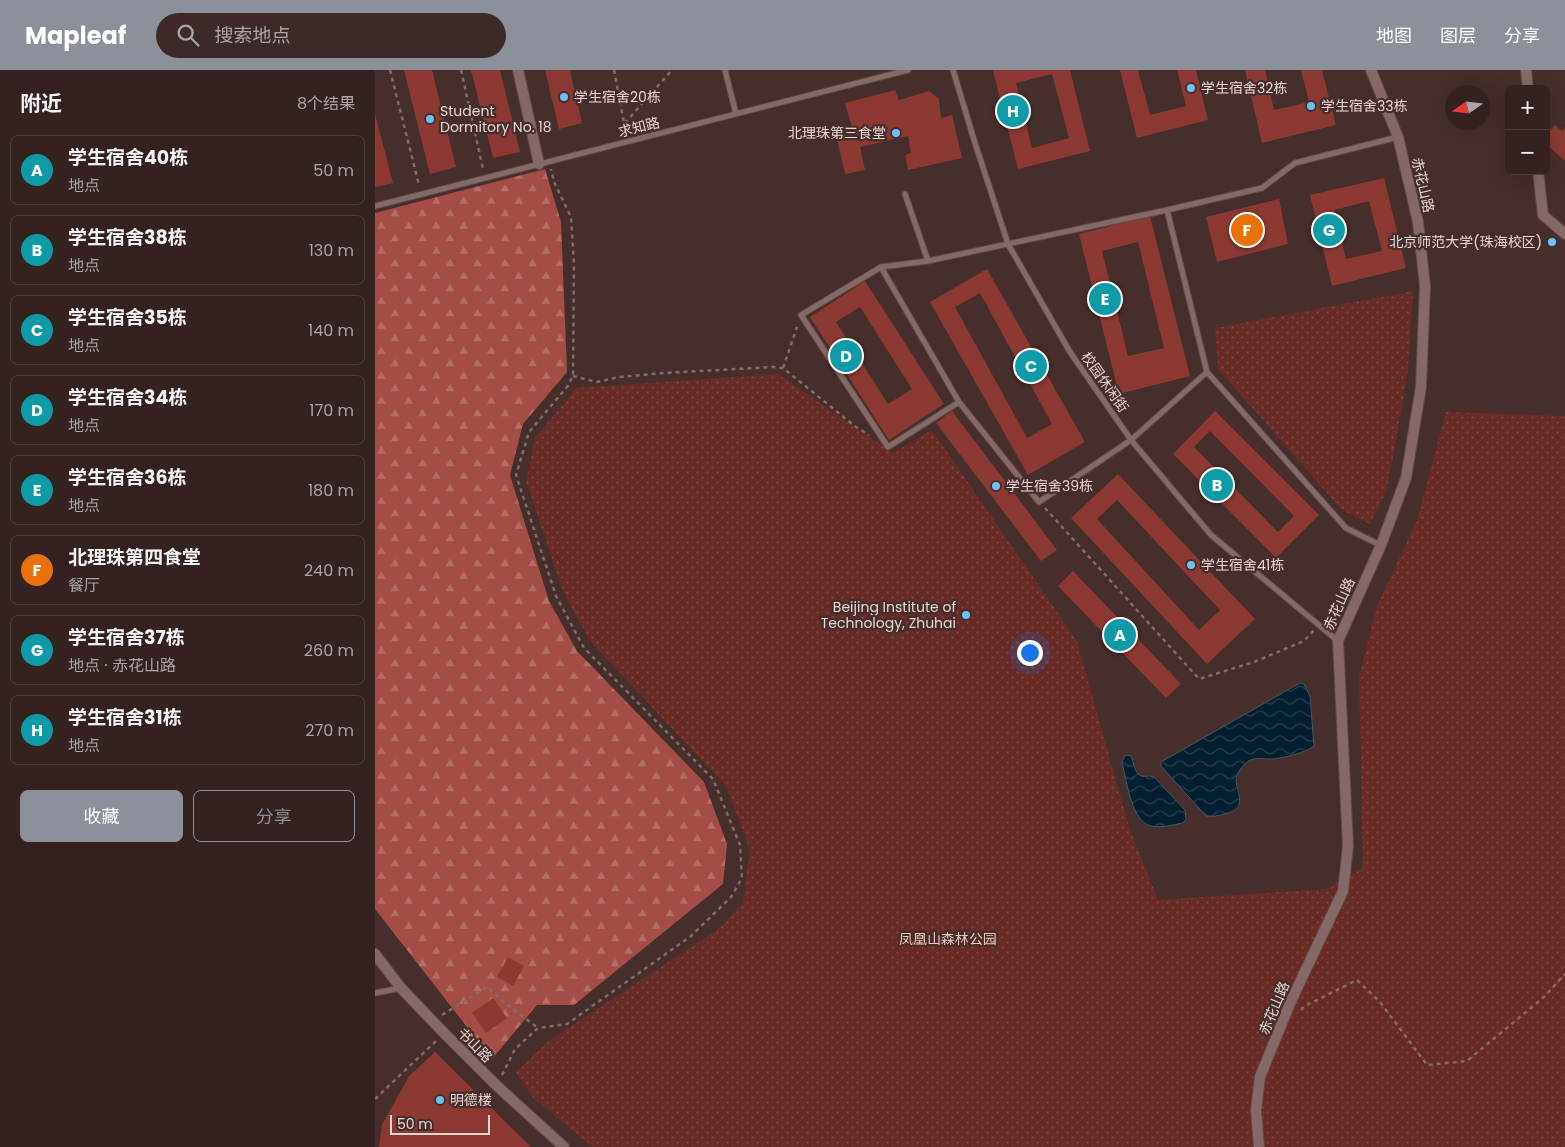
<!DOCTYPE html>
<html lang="zh">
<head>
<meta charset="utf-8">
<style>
  body { margin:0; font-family:Poppins,"Noto Sans SC",sans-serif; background:#3c2a29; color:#f1f3f6 }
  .controls { position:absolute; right:15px; top:15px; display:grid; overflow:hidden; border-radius:8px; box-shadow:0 5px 20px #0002 }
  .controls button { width:45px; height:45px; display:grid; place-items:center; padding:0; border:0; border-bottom:1px solid #4e3f3e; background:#342220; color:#f1f3f6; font:25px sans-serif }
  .compass { position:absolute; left:1070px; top:15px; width:45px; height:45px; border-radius:50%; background:#342220; box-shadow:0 5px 20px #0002; rotate:256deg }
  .scale { position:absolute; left:15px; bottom:12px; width:100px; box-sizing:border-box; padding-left:5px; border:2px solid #e5d5d3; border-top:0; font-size:14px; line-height:18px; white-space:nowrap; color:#e5d5d3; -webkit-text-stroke:4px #452e2b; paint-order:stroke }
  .you { position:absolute; left:654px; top:582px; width:18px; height:18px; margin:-12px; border:4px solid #fff; border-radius:50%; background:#1a73e8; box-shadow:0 0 0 8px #1a73e833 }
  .badge { display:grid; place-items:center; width:32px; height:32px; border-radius:50%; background:#8c9099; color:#fff; font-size:16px; font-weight:700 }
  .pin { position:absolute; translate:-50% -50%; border:2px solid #fff; box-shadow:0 1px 5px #0006 }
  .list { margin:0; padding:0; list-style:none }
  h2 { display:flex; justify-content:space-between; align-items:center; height:65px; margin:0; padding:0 20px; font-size:21px }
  h2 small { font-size:16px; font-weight:400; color:#a9a4a5 }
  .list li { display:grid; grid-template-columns:32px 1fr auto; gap:15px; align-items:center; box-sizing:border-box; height:70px; margin:0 10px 10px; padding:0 10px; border:1px solid #4e3f3e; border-radius:8px }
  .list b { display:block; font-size:19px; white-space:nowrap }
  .list p { margin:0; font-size:16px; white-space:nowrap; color:#a9a4a5 }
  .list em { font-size:16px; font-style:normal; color:#a9a4a5 }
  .actions { display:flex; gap:10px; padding:15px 20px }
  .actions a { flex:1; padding:11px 0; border:1px solid #8c9099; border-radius:8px; text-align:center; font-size:18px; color:#8c9099 }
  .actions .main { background:#8c9099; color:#fff }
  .icon { flex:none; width:28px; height:28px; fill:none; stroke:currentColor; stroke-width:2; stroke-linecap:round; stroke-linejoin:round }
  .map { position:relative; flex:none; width:1190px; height:1077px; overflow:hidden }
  header { display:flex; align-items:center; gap:30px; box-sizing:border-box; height:70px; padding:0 25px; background:#8c9099; color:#fff }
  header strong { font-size:24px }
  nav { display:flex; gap:28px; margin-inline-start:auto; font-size:18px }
  .search { width:350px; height:45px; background:#3c2a29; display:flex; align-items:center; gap:12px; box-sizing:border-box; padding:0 18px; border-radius:28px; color:#a9a4a5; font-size:19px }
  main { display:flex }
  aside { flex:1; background:#342220 }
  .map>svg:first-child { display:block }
</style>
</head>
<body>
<header>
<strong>Mapleaf</strong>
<div class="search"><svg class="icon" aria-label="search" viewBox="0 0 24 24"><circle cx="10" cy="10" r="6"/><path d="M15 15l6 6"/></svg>搜索地点</div>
<nav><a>地图</a><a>图层</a><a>分享</a></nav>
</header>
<main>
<aside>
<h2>附近<small>8个结果</small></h2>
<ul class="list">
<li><span class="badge" style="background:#0f9aa8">A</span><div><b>学生宿舍40栋</b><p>地点</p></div><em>50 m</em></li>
<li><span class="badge" style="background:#0f9aa8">B</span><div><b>学生宿舍38栋</b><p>地点</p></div><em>130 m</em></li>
<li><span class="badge" style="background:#0f9aa8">C</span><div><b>学生宿舍35栋</b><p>地点</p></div><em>140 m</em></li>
<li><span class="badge" style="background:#0f9aa8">D</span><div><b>学生宿舍34栋</b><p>地点</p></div><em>170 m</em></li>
<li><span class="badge" style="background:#0f9aa8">E</span><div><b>学生宿舍36栋</b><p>地点</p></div><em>180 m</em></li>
<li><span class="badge" style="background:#e8710a">F</span><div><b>北理珠第四食堂</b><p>餐厅</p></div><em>240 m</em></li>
<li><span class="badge" style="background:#0f9aa8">G</span><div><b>学生宿舍37栋</b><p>地点 · 赤花山路</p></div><em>260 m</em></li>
<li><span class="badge" style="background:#0f9aa8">H</span><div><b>学生宿舍31栋</b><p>地点</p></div><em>270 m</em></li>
</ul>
<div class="actions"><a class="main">收藏</a><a>分享</a></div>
</aside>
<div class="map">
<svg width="1190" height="1077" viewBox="0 0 1190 1077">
  <defs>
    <pattern id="forest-firs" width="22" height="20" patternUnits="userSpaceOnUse" patternTransform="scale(1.25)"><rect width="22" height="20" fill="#a34d46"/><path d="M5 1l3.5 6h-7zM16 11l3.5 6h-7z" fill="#b46e68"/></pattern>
    <pattern id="park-dots" width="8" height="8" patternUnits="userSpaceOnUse" patternTransform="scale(1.25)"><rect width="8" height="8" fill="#682b26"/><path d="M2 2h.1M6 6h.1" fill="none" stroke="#7d4945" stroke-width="1.8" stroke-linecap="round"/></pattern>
    <pattern id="water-waves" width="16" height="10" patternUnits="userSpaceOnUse" patternTransform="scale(1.25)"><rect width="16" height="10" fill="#032030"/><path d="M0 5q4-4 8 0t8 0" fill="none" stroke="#28404d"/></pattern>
  </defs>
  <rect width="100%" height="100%" fill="#452e2b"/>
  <path fill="url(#forest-firs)" d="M170,99L186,152L192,302L148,354L135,405L174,531L202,581L329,712L352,774L348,814L199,935H162L117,989L0,839V143Z"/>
  <path fill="url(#park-dots)" d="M1038,221L1033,300L1020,376L1011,422L995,454L967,440L843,299L840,258Z
    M403,304L518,383L557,360L702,571L754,757L783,830L951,819L988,798L984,607L1002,536L1042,450L1071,342L1190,346V1077H218L158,1028L141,1002L175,970L342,860L368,833L375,779L351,716L215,571L188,522L151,411L160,368L201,318Z"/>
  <path fill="url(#water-waves)" stroke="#475661" d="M925,613L929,614L935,626L939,676C929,683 912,687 899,689C889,690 878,685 870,694C866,698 861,704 861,710C862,725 873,738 850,744C843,746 837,747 831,746L786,696V692Z
    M750,685L756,686C759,692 759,703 766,706C771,707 774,705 779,707L810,740L811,750L808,753C798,755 783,759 773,755C756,748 751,708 747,692Z"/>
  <path fill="#8c3933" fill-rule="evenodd" d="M29,0H57L81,97L55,104Z
    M96,0H125L145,82L118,88Z
    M170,0H195L207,53L184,59Z
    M620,0H695L715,81L643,99L618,1ZM677,4L694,68L657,78L641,13Z
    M745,0H763L775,45L811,36L802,0H821L833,50L762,68Z
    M870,0H890L899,40L934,32L926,0H947L961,55L887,73Z
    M520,20L524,30L554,21L564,29L566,48L577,45L587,88L533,100L530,85L536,83L533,66L485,77L490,100L470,104L460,60L477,58L470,33Z
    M0,44L18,113L0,117Z
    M1180,55L1187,61L1190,57V91L1171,74V66Z
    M1009,108L1031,198L957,216L935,125ZM994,131L1007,181L971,189L959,140Z
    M904,129L913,174L842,192L831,147Z
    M775,146L815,306L744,324L704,164ZM763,172L789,278L753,286L727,181Z
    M612,199L710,372L653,405L555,232ZM605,223L677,354L652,368L580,237Z
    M490,211L569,334L514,370L435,247ZM485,237L537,319L513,334L461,252Z
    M577,341L682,480L666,491L561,353Z
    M840,341L944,445L901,488L798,384ZM835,361L919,446L903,462L819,377Z
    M743,404L880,549L832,594L696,448ZM742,430L845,540L824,560L722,449Z
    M698,501L806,614L791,628L683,516Z
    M133,887L149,896L138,916L122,907Z
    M118,928L132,948L111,963L97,943Z
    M60,982L156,1077H4L7,1055L34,1006Z"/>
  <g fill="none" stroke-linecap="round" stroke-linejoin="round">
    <defs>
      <path id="lane" d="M350,0L361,44
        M578,0L600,73L633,174L695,282L756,370L836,465L963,571
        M530,124L553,191L792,140L887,118L920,93L1023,67
        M0,136L533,0
        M792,140L832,302L971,458L1005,475
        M506,197L584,332L513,377L426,245L506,197L553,191
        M584,332L664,432L756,370L832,302
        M0,923L26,918"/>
      <path id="street" d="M143,0L164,94
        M1151,0L1153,19
        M1163,101L1168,145L1190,164
        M0,884L26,918L69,963L121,1015L189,1077
        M884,1077L881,1040L885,1007L916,931L968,821L973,776L963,571L1006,475L1031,408L1046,317L1050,216L1043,152L1023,67L996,0"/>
    </defs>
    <use href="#lane" stroke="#5f4b49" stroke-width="7"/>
    <use href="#street" stroke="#5f4b49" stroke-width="12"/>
    <path stroke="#816c6a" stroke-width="2.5" stroke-dasharray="4 4" stroke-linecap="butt" d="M15,0L44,115
      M86,0L108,99
      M239,0L251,63
      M250,53L297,0
      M408,298L422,257
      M198,306L222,312L244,307L289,303L398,297L408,298L481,357L494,365
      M670,438L824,609L879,592L929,571L939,560
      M926,940L930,936L982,910L1005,932L1052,995L1092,991L1169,927L1190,904
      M67,945L112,917L130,933L163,958
      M127,1005L140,979L163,958L192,954L316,866L356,827L367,808L365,775L338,709L209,578L181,526L141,405L154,362L192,317L198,306L199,194L196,147L179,112L176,99
      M0,1029L62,970"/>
    <use href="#lane" stroke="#856966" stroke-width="5"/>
    <use href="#street" stroke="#856966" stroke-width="10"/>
  </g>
  <g fill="#6ec2f3" stroke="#452e2b" stroke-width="2">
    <circle cx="816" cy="18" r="5"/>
    <circle cx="189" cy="27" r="5"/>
    <circle cx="936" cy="36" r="5"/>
    <circle cx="55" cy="49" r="5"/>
    <circle cx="521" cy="63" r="5"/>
    <circle cx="1177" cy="172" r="5"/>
    <circle cx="621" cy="416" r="5"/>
    <circle cx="816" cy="495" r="5"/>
    <circle cx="591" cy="545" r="5"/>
    <circle cx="65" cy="1030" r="5"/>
  </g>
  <g text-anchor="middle" stroke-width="4.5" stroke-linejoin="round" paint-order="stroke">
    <g font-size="14" fill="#e5d5d3" stroke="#452e2b" text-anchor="start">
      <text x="826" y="23">学生宿舍32栋</text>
      <text x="199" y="32">学生宿舍20栋</text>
      <text x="946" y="41">学生宿舍33栋</text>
      <text x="65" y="46">Student<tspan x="65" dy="16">Dormitory No. 18</tspan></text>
      <text x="511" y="68" text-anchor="end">北理珠第三食堂</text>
      <text x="1167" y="177" text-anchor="end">北京师范大学(珠海校区)</text>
      <text x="631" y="421">学生宿舍39栋</text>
      <text x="826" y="500">学生宿舍41栋</text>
      <text x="581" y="542" text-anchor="end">Beijing Institute of<tspan x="581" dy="16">Technology, Zhuhai</tspan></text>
      <text x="75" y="1035">明德楼</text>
    </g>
    <g font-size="14" fill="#e5d5d3" stroke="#452e2b">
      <text transform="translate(264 57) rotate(-14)" y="5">求知路</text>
      <text transform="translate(1048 115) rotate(77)" y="5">赤花山路</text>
      <text transform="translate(730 312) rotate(55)" y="5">校园休闲街</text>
      <text transform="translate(964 534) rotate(-66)" y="5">赤花山路</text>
      <text transform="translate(899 938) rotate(-67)" y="5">赤花山路</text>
      <text transform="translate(100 975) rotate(45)" y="5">书山路</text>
    </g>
    <g font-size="14" fill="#f5c3bd" stroke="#452e2b">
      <text x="573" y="874">凤凰山森林公园</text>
    </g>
  </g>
</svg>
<div class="controls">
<button>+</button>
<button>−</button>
</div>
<svg class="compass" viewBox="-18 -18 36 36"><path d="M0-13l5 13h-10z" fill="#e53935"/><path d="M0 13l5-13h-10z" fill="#a9a4a5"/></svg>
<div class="scale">50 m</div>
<div class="you"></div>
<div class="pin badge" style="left:745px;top:565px;background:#0f9aa8">A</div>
<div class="pin badge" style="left:842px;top:415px;background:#0f9aa8">B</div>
<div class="pin badge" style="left:656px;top:296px;background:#0f9aa8">C</div>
<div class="pin badge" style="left:471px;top:286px;background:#0f9aa8">D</div>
<div class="pin badge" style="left:730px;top:229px;background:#0f9aa8">E</div>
<div class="pin badge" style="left:872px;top:160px;background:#e8710a">F</div>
<div class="pin badge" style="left:954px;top:160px;background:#0f9aa8">G</div>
<div class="pin badge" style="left:638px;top:41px;background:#0f9aa8">H</div>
</div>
</main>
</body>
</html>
